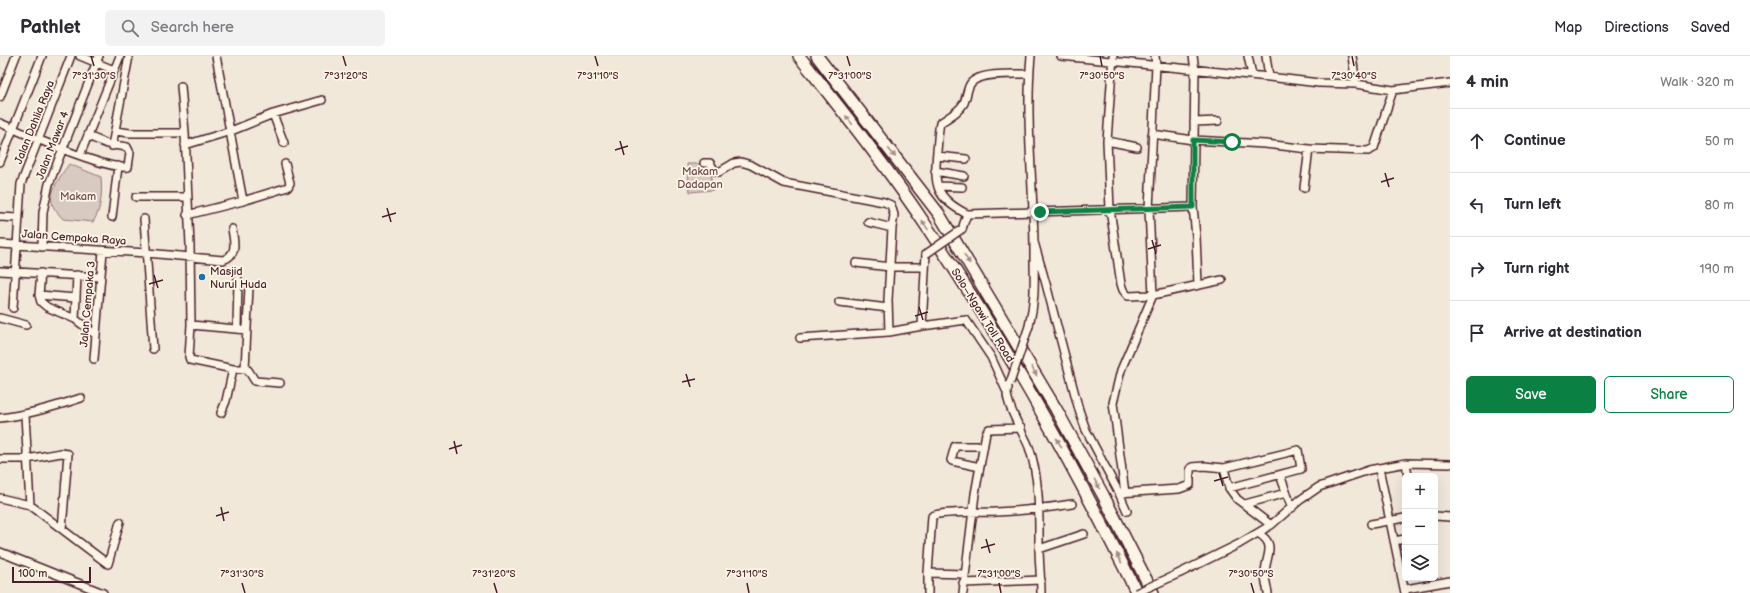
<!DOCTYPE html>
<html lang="en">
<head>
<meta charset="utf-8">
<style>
  body { margin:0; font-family:"Balsamiq Sans",sans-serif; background:#f2f2f3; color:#2b2b33 }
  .controls { position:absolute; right:12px; bottom:12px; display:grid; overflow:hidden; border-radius:6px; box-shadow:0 4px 16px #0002 }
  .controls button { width:36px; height:36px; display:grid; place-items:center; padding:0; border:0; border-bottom:1px solid #e1e1e2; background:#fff; color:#2b2b33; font:20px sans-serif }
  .scale { position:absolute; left:12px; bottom:10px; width:79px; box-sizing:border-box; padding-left:4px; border:2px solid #4a1f2b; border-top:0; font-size:11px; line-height:14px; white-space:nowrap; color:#4a1f2b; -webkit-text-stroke:3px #fcf5e5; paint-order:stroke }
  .stop { position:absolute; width:12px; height:12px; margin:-9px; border:3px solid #0b8043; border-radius:50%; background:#fff }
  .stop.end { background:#0b8043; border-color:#fff; box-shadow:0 1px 4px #0008 }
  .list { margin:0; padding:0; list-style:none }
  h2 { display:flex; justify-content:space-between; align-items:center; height:52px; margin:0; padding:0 16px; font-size:17px }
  h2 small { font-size:13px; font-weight:400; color:#7c7c81 }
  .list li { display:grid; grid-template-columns:26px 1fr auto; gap:12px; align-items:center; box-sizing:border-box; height:64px; padding:0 16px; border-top:1px solid #e1e1e2 }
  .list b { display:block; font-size:15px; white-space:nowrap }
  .list em { font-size:13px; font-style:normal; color:#7c7c81 }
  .actions { display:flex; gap:8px; padding:12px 16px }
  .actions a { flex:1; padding:9px 0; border:1px solid #0b8043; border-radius:6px; text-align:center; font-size:14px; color:#0b8043 }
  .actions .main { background:#0b8043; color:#fff }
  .icon { flex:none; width:22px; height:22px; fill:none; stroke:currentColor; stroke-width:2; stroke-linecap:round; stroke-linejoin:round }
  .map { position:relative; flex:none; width:1450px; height:537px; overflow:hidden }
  header { display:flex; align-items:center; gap:24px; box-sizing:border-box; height:56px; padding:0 20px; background:#fff; border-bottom:1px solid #e1e1e2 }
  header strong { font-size:19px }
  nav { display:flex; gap:22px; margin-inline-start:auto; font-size:14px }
  .search { width:280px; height:36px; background:#f2f2f3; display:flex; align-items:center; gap:10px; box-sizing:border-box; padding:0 14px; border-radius:6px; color:#7c7c81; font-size:15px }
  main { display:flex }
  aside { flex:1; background:#fff }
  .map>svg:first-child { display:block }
</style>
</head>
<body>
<header>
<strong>Pathlet</strong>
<div class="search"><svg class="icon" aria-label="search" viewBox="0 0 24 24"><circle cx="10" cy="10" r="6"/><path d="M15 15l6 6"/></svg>Search here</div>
<nav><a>Map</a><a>Directions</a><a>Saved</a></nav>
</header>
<main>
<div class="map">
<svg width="1450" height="537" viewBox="0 0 1450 537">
  <rect width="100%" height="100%" fill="#f1e8da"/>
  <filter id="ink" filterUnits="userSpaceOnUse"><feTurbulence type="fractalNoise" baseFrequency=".025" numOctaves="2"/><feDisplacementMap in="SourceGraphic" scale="8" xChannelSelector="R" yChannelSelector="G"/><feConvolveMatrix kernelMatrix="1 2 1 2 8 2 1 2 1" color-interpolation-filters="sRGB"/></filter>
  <g filter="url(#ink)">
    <path fill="#d8cac0" stroke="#917476" d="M69,108L101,121C102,137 102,152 93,166L63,163C60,159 55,155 53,150C47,137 62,118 69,108Z
      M687,108H710L713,134L690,136Z"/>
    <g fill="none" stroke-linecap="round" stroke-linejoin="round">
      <defs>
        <path id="minor" d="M80,0L114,14
          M216,0L243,145
          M1061,0L1269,21L1319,27L1356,28L1393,34L1450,27
          M1113,0L1107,85L1110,153L1121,228L1123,234L1128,240L1153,239
          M1155,0L1156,9L1149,153L1153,239L1222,224
          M1193,0L1195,14L1193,151L1196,180L1198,229
          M1248,0L1252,19
          M1266,0L1269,21
          M1352,0L1356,28
          M1029,18C1015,18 980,16 971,27C967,32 967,40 964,47C959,56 949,61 940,67C938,76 938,86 937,95C934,129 935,142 967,158L1193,151
          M181,30L185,77L190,189L191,269L189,301L190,304L233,313H245L249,231
          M0,41L16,0
          M273,58L284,87
          M1194,66L1218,65
          M0,67C25,78 106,114 128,111L130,97L127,91L107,88L88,80
          M115,75L130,77H185
          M1152,78L1193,84L1265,88L1309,93L1368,95L1374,92L1393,34
          M1107,85L1137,91
          M185,89L231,75L273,58L322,44
          M112,90L129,0
          M80,99L120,0
          M937,100L966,103
          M0,106L42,0
          M704,107H710L715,115L719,116L734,107L741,106L751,109L784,127L884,146L891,149L894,159L892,172L888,244L889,276
          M935,115L964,120
          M938,130L962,131
          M1304,132L1309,93
          M136,141H187
          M187,159L243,145L288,131L290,127L285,108
          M0,161L18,162
          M112,161L118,110
          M144,163L153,293
          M868,166L892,172
          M962,173L967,158
          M1034,186L1046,228L1079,354L1086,374L1119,437L1179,433L1190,429V413L1192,411L1204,410L1224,412L1298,394L1301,413L1229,432
          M0,188L147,197L223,204C238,199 234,185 232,173
          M42,191L43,156L49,128L99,0
          M856,207L890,211H925
          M0,215L100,221
          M41,217L39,239L41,246L47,251L75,263L96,279
          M39,239L76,242
          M839,246L888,252
          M13,252L21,128L71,0
          M0,262L26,269
          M75,263L77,219
          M191,269L247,274
          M922,270L926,198
          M1029,270C1036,242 1034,223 1034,195C1034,130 1025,65 1031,0
          M237,273L238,223
          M800,282L889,276L922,270L966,264L991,301L1006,334
          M94,303L103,195
          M245,313L248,314L255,325L280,327
          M1008,332C1002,343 1024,378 1029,391C1040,423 1039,458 1039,491C1039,506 1041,522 1041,537
          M221,357L226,345L233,313
          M25,359L30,449
          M0,362C28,359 54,351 81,342
          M0,403H27L61,397L68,398L62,473
          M1406,407L1408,420
          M980,411L952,405L951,404L955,390H983
          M1224,412L1229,432L1237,443L1271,469
          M1379,412L1405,537
          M1280,419L1292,452
          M1119,437L1127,455
          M1125,437L1113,347L1121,314L1153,239
          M0,442L30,449L108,508L120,466
          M1245,448L1286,437
          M1435,460L1450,461
          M1371,468L1405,462
          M1258,477C1278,489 1265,500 1265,518C1265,524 1267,531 1268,537
          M1394,485L1405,483
          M1039,493L1084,478
          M0,496L103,537
          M928,517L965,518
          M1180,517L1239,488L1271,469L1300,444L1319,431L1369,414L1406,407L1450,408
          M963,527L1041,524
          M1406,533L1450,525
          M928,537V517L932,460C941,455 983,457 996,456C1022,455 1047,452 1072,448
          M963,537L975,438L986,377L989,373L1021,372"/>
        <path id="highway" d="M799,0C843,56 888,112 927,171C968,233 1007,295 1043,359C1076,417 1107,477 1137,537
          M817,0L939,158L1056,353L1103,439L1153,537"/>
      </defs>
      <use href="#minor" stroke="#4a1f2b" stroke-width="10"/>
      <use href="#highway" stroke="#4a1f2b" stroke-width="14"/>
      <use href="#minor" stroke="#fcf5e5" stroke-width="7"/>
      <use href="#highway" stroke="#fcf5e5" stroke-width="11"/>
      <defs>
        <path id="minor-bridge" d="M926,198L962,173
          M1010,327L1029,270
          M1136,537L1180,517"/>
      </defs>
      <use href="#minor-bridge" stroke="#4a1f2b" stroke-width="10" stroke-linecap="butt"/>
      <use href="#minor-bridge" stroke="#fcf5e5" stroke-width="7"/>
    </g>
    <defs><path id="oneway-solid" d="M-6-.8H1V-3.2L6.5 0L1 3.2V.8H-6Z"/></defs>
    <g fill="#a38a88">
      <use href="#oneway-solid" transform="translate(849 64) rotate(-128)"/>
      <use href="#oneway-solid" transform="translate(892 97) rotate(51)"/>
      <use href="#oneway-solid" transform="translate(925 169) rotate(-124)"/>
      <use href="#oneway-solid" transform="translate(967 203) rotate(58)"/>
      <use href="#oneway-solid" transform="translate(1034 315) rotate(60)"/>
      <use href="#oneway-solid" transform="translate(1059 387) rotate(-119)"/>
      <use href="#oneway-solid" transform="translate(1097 428) rotate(61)"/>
      <use href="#oneway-solid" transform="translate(1119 502) rotate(-117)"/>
    </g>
  </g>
  <g fill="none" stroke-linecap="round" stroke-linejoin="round" filter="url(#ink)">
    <path stroke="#0b8043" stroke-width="5" d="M1040,156L1193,151V84L1232,86"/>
  </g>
  <path fill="none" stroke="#4a1f2b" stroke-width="1.5" d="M91,0L94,10M343,0L346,10M595,0L598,10M847,0L850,10M1100,0L1102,10M1352,0L1354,10M620,85L624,99M615,94L628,90M1385,117L1389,131M1381,126L1394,122M387,152L391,166M382,161L396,157M1152,184L1156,198M1148,193L1161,189M154,219L158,232M149,228L163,224M919,251L923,264M915,260L928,256M686,318L690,331M682,326L695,323M454,385L457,398M449,393L462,389M1219,417L1223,430M1214,425L1228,421M221,451L224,465M216,460L229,456M986,483L990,497M981,492L995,488M242,527L245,537M494,527L497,537M747,527L749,537M999,527L1001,537M1251,527L1254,537"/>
  <circle fill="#1f6fb2" stroke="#fcf5e5" stroke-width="1.5" cx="202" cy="221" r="4"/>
  <g text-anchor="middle" stroke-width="3.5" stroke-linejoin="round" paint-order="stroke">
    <g font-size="11" fill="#4a1f2b" stroke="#fcf5e5">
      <text transform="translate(34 66) rotate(-68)" y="4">Jalan Dahlia Raya</text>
      <text transform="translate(52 89) rotate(-69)" y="4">Jalan Mawar 4</text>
      <text transform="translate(74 181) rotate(4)" y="4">Jalan Cempaka Raya</text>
      <text transform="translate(87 248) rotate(-85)" y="4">Jalan Cempaka 3</text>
      <text transform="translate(983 259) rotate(58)" y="4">Solo–Ngawi Toll Road</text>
    </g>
    <g font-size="11" fill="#6e4a50" stroke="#fcf5e5">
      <text x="700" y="119">Makam<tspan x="700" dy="13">Dadapan</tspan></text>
      <text x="78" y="144">Makam</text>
    </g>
    <g font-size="11" fill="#4a1f2b" stroke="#fcf5e5" text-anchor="start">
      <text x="210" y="219">Masjid<tspan x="210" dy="13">Nurul Huda</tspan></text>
    </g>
  </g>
  <g font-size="10" text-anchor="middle" fill="#4a1f2b" stroke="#fcf5e5" stroke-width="3.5" stroke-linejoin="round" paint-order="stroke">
    <text x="94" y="23">7°31'30"S</text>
    <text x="346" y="23">7°31'20"S</text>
    <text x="598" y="23">7°31'10"S</text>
    <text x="850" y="23">7°31'00"S</text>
    <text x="1102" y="23">7°30'50"S</text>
    <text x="1354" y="23">7°30'40"S</text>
    <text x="242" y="521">7°31'30"S</text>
    <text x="494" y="521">7°31'20"S</text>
    <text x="747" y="521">7°31'10"S</text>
    <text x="999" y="521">7°31'00"S</text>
    <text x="1251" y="521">7°30'50"S</text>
  </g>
</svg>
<div class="controls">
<button>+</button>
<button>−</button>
<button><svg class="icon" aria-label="layers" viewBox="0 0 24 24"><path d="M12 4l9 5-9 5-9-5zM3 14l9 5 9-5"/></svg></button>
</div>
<div class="scale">100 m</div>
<div class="stop" style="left:1232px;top:86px"></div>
<div class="stop end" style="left:1040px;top:156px"></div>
</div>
<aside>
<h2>4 min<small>Walk · 320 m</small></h2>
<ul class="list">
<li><svg class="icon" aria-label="ahead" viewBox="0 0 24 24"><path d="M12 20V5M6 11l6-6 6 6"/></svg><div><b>Continue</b></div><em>50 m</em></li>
<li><svg class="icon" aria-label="left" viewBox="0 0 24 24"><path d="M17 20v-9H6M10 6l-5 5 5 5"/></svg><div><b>Turn left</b></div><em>80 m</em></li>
<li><svg class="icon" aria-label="right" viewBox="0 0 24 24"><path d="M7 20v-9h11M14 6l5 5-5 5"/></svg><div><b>Turn right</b></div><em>190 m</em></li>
<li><svg class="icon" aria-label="arrive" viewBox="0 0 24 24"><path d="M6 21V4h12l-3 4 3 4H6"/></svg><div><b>Arrive at destination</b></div></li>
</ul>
<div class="actions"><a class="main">Save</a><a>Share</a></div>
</aside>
</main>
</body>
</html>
